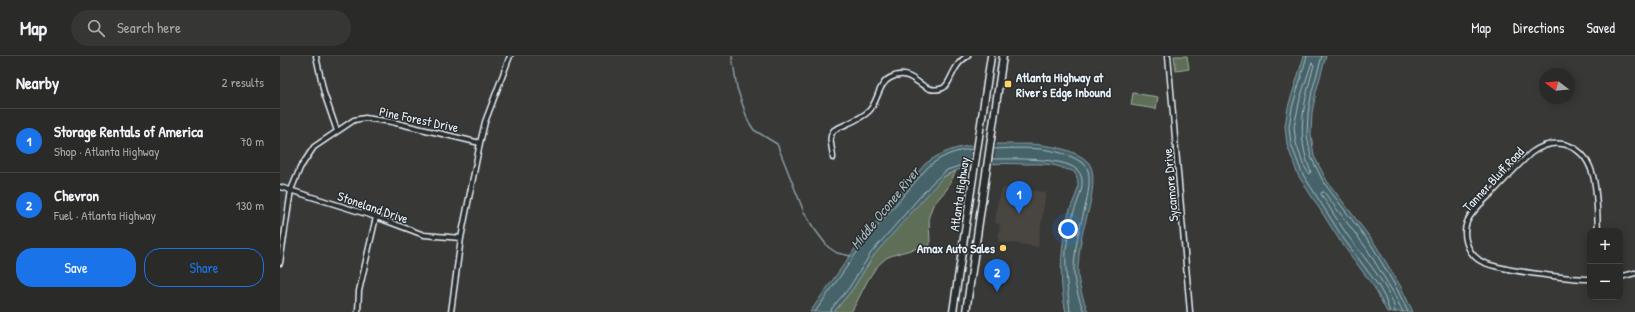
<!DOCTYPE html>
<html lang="en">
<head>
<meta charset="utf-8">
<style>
  body { margin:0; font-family:"Patrick Hand",sans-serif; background:#363634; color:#f1f3f6 }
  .controls { position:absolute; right:12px; bottom:12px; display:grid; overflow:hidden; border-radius:8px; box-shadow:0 2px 10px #0003 }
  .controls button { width:36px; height:36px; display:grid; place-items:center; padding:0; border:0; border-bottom:1px solid #464645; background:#2a2a28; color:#f1f3f6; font:20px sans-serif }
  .compass { position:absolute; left:1259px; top:12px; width:36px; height:36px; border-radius:50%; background:#2a2a28; box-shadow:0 2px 10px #0003; rotate:286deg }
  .you { position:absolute; left:788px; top:173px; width:14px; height:14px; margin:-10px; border:3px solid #fff; border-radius:50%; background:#1a73e8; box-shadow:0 0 0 6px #1a73e833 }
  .badge { display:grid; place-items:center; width:26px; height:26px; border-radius:50%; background:#1a73e8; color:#fff; font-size:13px; font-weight:700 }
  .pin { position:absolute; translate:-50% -33px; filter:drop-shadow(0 1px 2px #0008) }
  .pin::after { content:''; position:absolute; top:21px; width:14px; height:12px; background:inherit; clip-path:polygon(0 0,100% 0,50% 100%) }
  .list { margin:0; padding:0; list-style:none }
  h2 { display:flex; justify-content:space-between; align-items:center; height:52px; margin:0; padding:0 16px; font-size:17px }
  h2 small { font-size:13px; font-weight:400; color:#a5a7a8 }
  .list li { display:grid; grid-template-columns:26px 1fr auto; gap:12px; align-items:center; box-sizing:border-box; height:64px; padding:0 16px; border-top:1px solid #464645 }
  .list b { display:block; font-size:15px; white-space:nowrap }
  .list p { margin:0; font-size:13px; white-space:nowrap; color:#a5a7a8 }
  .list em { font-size:13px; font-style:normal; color:#a5a7a8 }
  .actions { display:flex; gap:8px; padding:12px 16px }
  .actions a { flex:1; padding:9px 0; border:1px solid #1a73e8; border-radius:16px; text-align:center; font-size:14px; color:#1a73e8 }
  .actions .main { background:#1a73e8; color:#fff }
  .icon { flex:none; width:22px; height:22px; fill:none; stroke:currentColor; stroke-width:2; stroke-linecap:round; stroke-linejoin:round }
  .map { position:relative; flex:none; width:1355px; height:256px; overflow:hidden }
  header { display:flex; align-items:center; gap:24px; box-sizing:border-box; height:56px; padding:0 20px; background:#2a2a28; border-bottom:1px solid #464645 }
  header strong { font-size:19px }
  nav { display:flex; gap:22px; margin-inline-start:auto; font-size:14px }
  .search { width:280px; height:36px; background:#363634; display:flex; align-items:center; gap:10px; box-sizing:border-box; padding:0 14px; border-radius:22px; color:#a5a7a8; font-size:15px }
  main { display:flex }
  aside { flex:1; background:#2a2a28 }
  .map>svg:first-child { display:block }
</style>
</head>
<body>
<header>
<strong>Map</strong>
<div class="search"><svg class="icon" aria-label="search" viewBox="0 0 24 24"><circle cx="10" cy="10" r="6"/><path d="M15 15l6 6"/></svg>Search here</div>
<nav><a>Map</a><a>Directions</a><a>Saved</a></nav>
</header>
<main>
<aside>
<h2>Nearby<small>2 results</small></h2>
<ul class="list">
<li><span class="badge">1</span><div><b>Storage Rentals of America</b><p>Shop · Atlanta Highway</p></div><em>70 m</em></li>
<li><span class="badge">2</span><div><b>Chevron</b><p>Fuel · Atlanta Highway</p></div><em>130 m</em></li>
</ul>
<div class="actions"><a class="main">Save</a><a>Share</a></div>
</aside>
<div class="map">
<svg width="1355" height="256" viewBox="0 0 1355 256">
  <rect width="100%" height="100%" fill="#383836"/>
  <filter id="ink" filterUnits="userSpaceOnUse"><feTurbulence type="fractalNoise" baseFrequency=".025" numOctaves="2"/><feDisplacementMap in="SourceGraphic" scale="8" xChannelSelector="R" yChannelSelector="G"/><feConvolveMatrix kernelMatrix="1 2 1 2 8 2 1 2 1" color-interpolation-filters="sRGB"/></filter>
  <g filter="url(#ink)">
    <path fill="#494540" d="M725,132L766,136L758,191L718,185L720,168L715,167L717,149L722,133Z"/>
    <path fill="#5e6e57" stroke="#a3b0a8" d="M894,0H907L909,13L896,15Z
      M853,37L878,41L876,53L851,49Z
      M676,115L667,133L653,149L649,160L650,189C640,192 611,198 605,203C588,216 582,239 571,256H554L572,234L594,199L655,129L663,121Z"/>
    <path fill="#46646a" stroke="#879ca3" d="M1024,0H1046L1036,36L1032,57L1031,78L1034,100L1047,125L1095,188L1121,231L1133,256H1107L1094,231L1060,185L1018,119L1007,89L1005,70L1008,51Z
      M750,88C767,89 796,93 808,106C820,119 807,160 803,175C800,186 799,200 798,211C797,227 803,242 808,256H786C778,224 781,187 789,156C792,147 797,139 798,130C798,126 797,119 794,116C792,114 787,114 785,113C772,107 760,108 746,108C718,107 688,106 663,121L594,199L572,234L554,256H530L584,180L645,108C677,83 713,89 750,88Z"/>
    <path fill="#383836" d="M692,87H717L713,109L688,113Z"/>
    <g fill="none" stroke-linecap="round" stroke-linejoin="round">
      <path stroke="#a7b9bf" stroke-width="1" d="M1027,0L1012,52L1009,71L1011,88L1022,117L1063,182L1098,229L1105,242L1110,256
        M1042,0L1032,35L1028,57L1027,79L1031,101L1044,127L1092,190L1117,233L1128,256
        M1032,7L1034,9C1024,47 1015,78 1031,116L1029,118L1023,108L1016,87L1014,71L1020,43Z
        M714,93C740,92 767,90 792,101C796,103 802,106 805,109C816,121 802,161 799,175C796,187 795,199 794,211C793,227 799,242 804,256
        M712,103C732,103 782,101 796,113C810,124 796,146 793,159C790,171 787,183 786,195C785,216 788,236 790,256
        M535,256L587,182L648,111C661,100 676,94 693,93
        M551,256L552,252L569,232L591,197L652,127L667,114L691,106
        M1115,256C1114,235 1081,198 1068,180C1059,167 1050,152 1041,138L1042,136H1044L1087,193L1113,236L1123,256"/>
      <path stroke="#879ca3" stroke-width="1.5" d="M452,0L457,32L468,65L474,74L497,88L524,156L533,171L548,191L557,197L571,200"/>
      <defs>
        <path id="minor" d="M36,0L44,37L57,75
          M888,0L910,256
          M200,87L205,66L230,0
          M553,102C553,92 547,82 554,74C565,68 580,64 589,55C598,46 598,28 610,22C635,9 640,41 663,32C671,29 672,8 688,0
          M0,131L96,161L144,179L181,182
          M0,207L11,134L20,112L34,91L74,64L85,62L112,66L200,87L181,182L171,256
          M1340,221L1355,217
          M1310,223C1291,223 1212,214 1199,204C1187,196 1182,179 1187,166C1192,154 1204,145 1213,136C1225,123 1238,109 1251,97C1261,90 1271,86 1283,88C1321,96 1316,146 1318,175
          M78,256L79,235L96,161"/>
        <path id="primary" d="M673,256L711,0
          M686,256L723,0"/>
      </defs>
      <use href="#minor" stroke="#e8f1f8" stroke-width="7"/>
      <use href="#primary" stroke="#e8f1f8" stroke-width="9"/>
      <use href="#minor" stroke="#2a2d2e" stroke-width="4"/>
      <use href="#primary" stroke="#2a2d2e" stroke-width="6"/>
    </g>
  </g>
  <g fill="#ffd166" stroke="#2a2d2e" stroke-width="1.5">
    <rect x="724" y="24" width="8" height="8" rx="2"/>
    <circle cx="723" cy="192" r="4"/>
  </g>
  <g text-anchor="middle" stroke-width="3" stroke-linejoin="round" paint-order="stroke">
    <g font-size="13" font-weight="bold" fill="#e8f1f8" stroke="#2a2d2e" text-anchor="start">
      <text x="736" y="26">Atlanta Highway at<tspan x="736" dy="15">River's Edge Inbound</tspan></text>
      <text x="715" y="197" text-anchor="end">Amax Auto Sales</text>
    </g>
    <g font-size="13" fill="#e8f1f8" stroke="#2a2d2e">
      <text transform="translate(139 63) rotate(12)" y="5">Pine Forest Drive</text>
      <text transform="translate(1213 123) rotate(-47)" y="5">Tanner Bluff Road</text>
      <text transform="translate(890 129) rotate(-95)" y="5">Sycamore Drive</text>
      <text transform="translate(679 138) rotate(-82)" y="5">Atlanta Highway</text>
      <text transform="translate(93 151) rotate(19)" y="5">Stoneland Drive</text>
    </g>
    <g font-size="14" font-style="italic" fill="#a7b9bf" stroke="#2a2d2e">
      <text transform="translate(605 152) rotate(-51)" y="5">Middle Oconee River</text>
    </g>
  </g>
</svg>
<div class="controls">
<button>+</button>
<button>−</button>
</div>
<svg class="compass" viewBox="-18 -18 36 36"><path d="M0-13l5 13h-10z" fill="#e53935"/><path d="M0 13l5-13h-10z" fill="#a5a7a8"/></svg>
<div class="you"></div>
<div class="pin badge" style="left:739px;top:158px">1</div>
<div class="pin badge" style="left:717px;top:236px">2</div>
</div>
</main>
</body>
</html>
